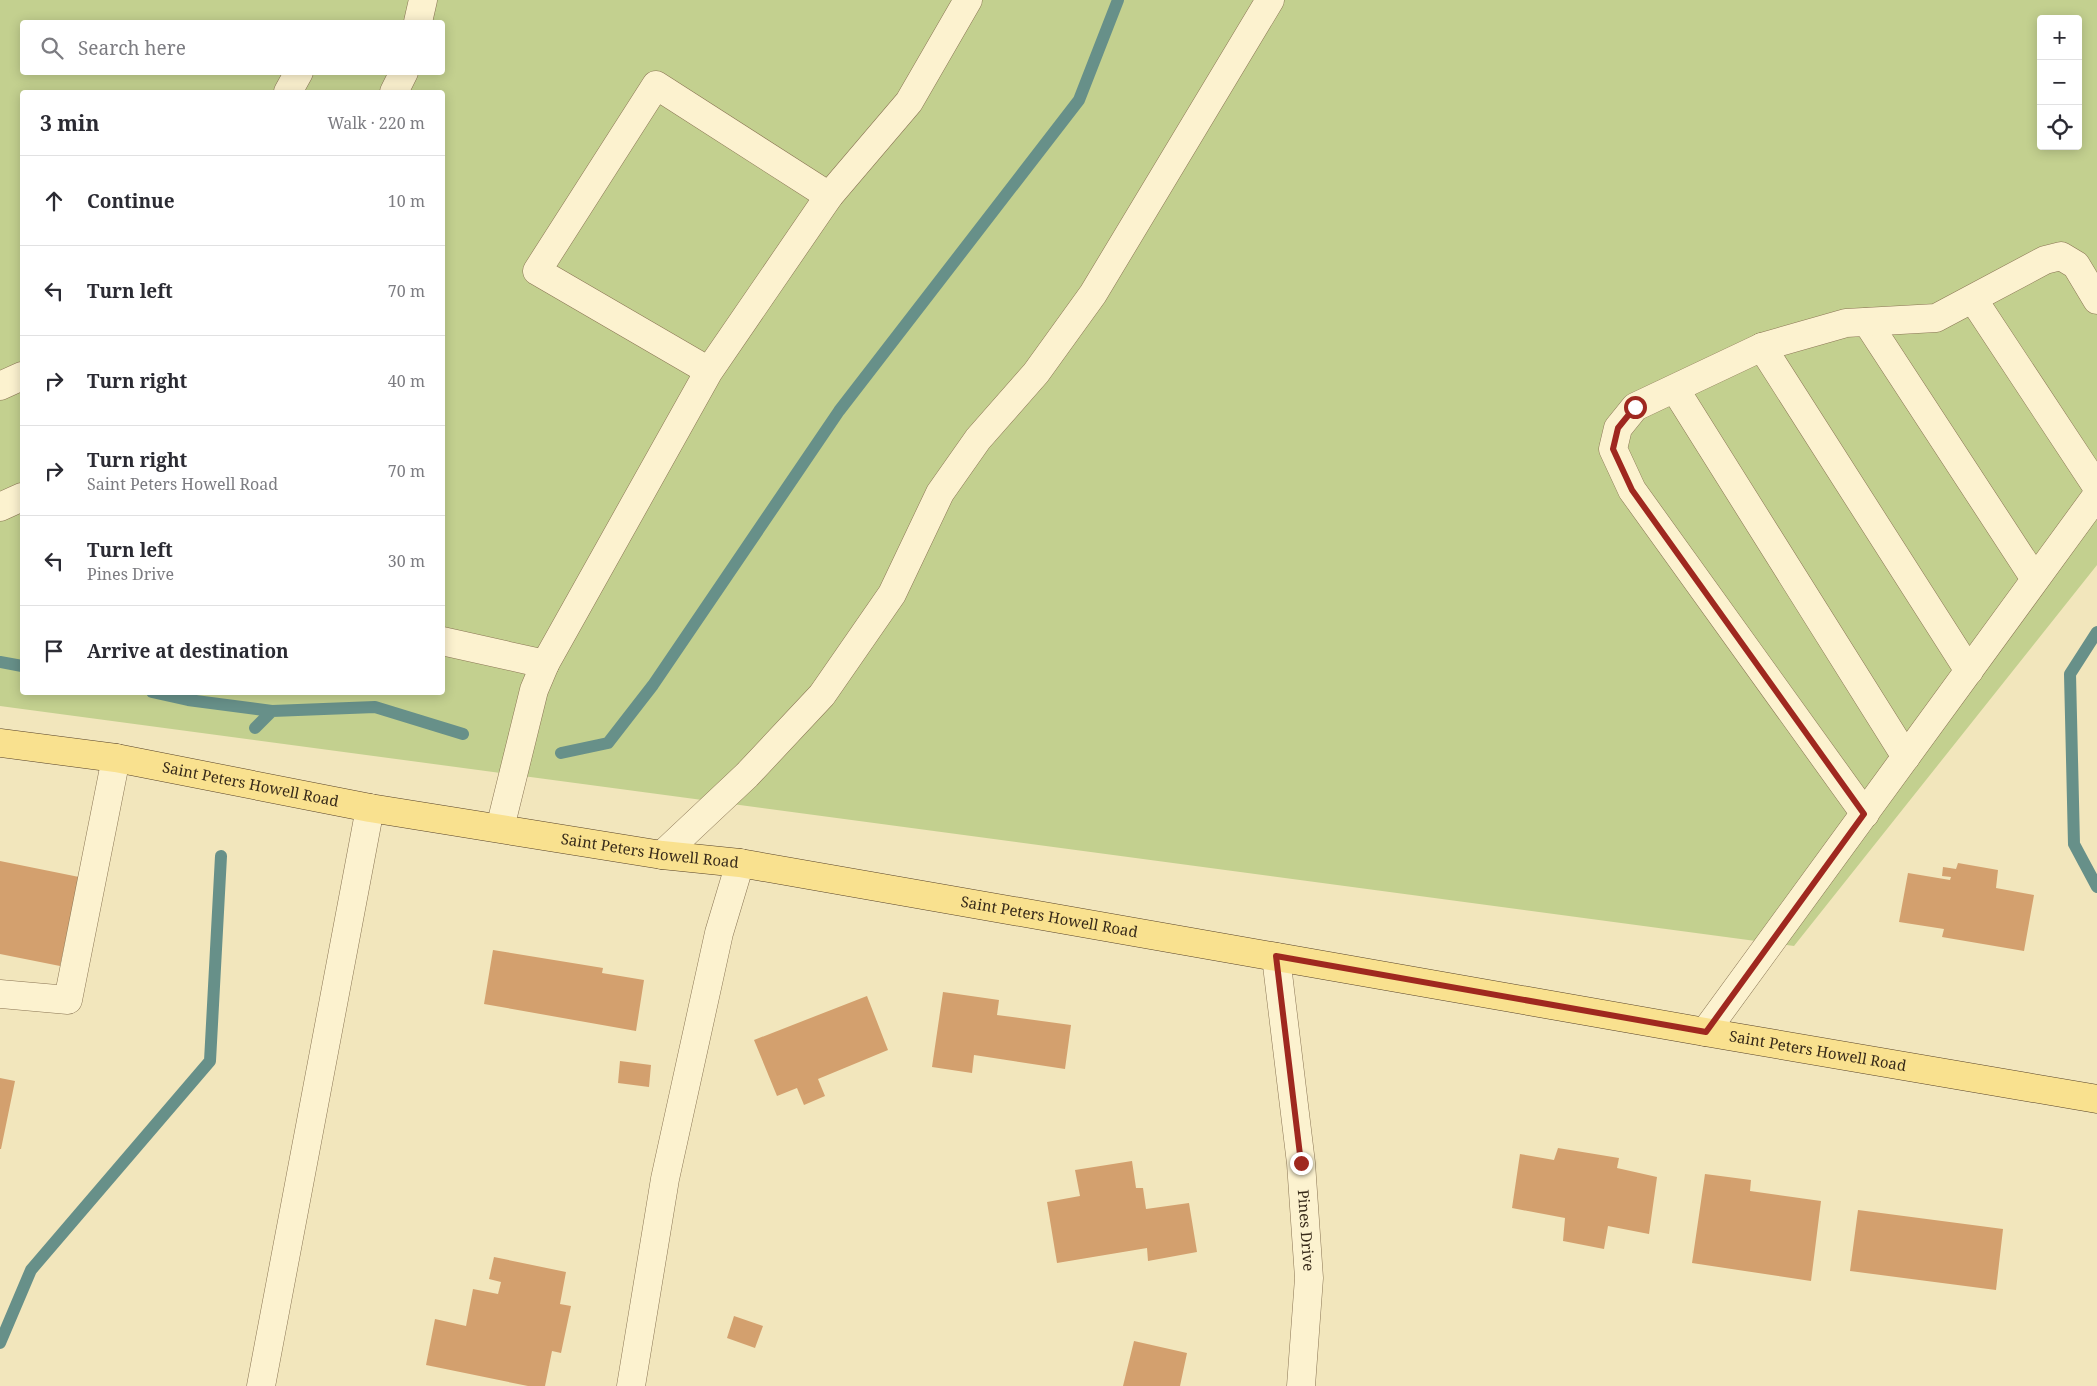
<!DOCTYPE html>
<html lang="en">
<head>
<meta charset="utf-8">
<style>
  body { margin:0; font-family:"Noto Serif",serif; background:#f2f2f3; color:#2b2b33 }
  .controls { position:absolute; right:15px; top:15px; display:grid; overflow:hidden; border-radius:5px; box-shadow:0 2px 12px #0003 }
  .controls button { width:45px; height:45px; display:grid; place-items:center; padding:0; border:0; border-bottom:1px solid #e1e1e2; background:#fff; color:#2b2b33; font:25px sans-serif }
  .stop { position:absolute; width:15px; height:15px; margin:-11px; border:4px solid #9f281f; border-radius:50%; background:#fff }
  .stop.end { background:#9f281f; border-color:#fff; box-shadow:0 1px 5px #0008 }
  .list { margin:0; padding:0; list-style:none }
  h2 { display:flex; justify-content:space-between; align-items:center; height:65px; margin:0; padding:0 20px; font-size:21px }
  h2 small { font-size:16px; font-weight:400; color:#7c7c81 }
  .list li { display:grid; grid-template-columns:32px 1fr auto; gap:15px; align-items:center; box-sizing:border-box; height:90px; padding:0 20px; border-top:1px solid #e1e1e2 }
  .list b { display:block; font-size:19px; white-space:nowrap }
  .list p { margin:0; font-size:16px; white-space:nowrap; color:#7c7c81 }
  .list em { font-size:16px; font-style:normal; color:#7c7c81 }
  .icon { flex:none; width:28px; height:28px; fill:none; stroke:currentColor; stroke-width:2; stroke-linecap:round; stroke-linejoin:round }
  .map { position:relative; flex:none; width:2097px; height:1386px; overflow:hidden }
  .search { position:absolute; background:#fff; box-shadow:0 2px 12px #0003; left:20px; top:20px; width:425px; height:55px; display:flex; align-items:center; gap:12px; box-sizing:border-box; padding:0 18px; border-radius:5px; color:#7c7c81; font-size:19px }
  .panel { position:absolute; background:#fff; box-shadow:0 2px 12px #0003; left:20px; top:90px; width:425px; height:605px; border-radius:5px }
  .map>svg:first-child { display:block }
</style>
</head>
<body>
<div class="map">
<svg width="2097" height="1386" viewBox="0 0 2097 1386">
  <rect width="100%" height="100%" fill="#f2e6bc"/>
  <path fill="#c3d08f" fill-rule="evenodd" d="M0,0H2097V565L1794,946L0,706ZM2041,19H2078V146H2041ZM22,22H442V72H22ZM22,92H442V692H22Z"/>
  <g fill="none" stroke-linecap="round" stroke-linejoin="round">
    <path stroke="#679089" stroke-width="12" d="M2097,632L2070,674L2074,844L2097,887
      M0,662L22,666
      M152,692L188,700L272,711L375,707L463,734
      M255,728L272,711
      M561,753L608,743L653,685L839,411L1079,100L1118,0
      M0,1343L31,1270L210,1061L221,856"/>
  </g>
  <path fill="#d3a06e" d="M0,861L79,877L60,966L0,954Z
    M1958,863L1998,870L1996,888L2034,895L2024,951L1942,937L1944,929L1899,922L1908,873L1950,880L1951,877L1942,876L1943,867L1956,869Z
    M493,950L603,968L602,973L644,980L636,1031L484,1004Z
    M943,992L999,1000L997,1015L1071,1025L1065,1069L974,1055L972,1073L932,1067Z
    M867,996L888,1050L818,1079L825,1096L804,1105L797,1088L777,1096L754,1040Z
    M620,1061L651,1065L649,1087L618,1083Z
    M0,1078L15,1081L1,1149H0Z
    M1558,1148L1619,1158L1617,1168L1657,1177L1649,1234L1608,1226L1604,1249L1563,1241L1565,1218L1512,1208L1520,1154L1554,1160Z
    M1132,1161L1136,1188H1143L1146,1209L1189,1203L1197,1252L1148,1261L1147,1248L1057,1263L1047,1202L1080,1196L1075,1170Z
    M1705,1174L1751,1180L1750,1191L1821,1201L1811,1281L1692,1263Z
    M1858,1210L2003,1229L1996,1290L1850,1271Z
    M494,1257L566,1272L560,1304L571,1306L561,1353L552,1351L545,1386H528L426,1365L435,1319L466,1326L473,1289L498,1294L501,1282L489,1279Z
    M734,1316L763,1326L755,1348L727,1338Z
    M1134,1341L1187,1353L1180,1386H1123Z"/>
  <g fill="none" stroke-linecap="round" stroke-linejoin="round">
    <defs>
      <g id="minor">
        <path d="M418,22L423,0"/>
        <path d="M288,92L299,72"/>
        <path d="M394,92L404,72"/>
        <path d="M829,196L909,102L968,0"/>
        <path d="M1973,299L2097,487"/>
        <path d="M1867,322L2035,579"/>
        <path d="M1762,347L1846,323L1936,318L2045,260L2061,256L2076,265L2097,300"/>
        <path d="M0,386L22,376"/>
        <path d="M1675,389L1906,757"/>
        <path d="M0,507L22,497"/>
        <path d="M442,641L545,664"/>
        <path d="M1865,814L1632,490L1613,449L1618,428L1635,407L1762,347L1969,671"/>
        <path d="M500,828L534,690L545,664L709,371L829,196L656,85L537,271L709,371"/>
        <path d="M662,855L747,775L822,695L892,594L940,493L978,439L1036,373L1093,294L1270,0"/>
        <path id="s1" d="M1276,957L1301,1163L1309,1278L1301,1386"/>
        <path d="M0,994L68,1000L116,758"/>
        <path d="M1705,1032L2097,495"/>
        <path d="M261,1386L370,808"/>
        <path d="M631,1386L665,1179L719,933L740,863"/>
      </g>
      <g id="major">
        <path id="s2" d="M0,743L116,758L370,808L662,855L740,863L1705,1032L2097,1099"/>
      </g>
    </defs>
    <use href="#minor" stroke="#8a7554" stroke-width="29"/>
    <use href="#major" stroke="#574229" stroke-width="29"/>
    <use href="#minor" stroke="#fcf2cf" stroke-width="28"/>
    <use href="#major" stroke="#f9e18f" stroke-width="28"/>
  </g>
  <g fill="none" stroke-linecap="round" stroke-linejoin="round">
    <path stroke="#9f281f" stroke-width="6" d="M1301,1163L1276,956L1706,1032L1864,814L1632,490L1613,449L1618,428L1635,407"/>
  </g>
  <g text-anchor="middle" stroke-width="4" stroke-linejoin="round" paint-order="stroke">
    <g font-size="15" fill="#382b1a" stroke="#f8efcc">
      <text dy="5" stroke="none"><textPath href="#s2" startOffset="254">Saint Peters Howell Road</textPath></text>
      <text dy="5" stroke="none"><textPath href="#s2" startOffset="659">Saint Peters Howell Road</textPath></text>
      <text dy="5" stroke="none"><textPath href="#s2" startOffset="1064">Saint Peters Howell Road</textPath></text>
      <text dy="5" stroke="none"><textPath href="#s2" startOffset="1844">Saint Peters Howell Road</textPath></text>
      <text dy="5" stroke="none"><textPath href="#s1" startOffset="275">Pines Drive</textPath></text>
    </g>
  </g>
</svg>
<div class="controls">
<button>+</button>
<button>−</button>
<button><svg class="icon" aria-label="locate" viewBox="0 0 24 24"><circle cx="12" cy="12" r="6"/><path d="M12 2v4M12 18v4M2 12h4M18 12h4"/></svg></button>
</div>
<div class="stop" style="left:1635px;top:407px"></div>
<div class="stop end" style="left:1301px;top:1163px"></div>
<div class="search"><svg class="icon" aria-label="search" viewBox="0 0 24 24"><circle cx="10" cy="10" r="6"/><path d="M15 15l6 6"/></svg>Search here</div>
<section class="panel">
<h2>3 min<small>Walk · 220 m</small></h2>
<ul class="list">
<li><svg class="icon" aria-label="ahead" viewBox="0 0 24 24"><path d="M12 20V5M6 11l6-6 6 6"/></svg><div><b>Continue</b></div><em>10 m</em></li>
<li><svg class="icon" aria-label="left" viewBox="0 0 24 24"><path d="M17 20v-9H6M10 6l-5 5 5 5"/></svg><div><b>Turn left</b></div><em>70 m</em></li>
<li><svg class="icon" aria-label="right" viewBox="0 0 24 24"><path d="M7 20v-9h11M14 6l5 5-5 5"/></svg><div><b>Turn right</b></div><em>40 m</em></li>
<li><svg class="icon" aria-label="right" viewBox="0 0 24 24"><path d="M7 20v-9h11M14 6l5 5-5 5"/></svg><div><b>Turn right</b><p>Saint Peters Howell Road</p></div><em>70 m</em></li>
<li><svg class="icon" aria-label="left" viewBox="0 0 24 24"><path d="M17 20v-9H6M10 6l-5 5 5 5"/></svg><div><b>Turn left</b><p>Pines Drive</p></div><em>30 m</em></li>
<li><svg class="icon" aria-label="arrive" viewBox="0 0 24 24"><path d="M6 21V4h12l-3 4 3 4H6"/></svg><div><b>Arrive at destination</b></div></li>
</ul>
</section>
</div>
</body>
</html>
